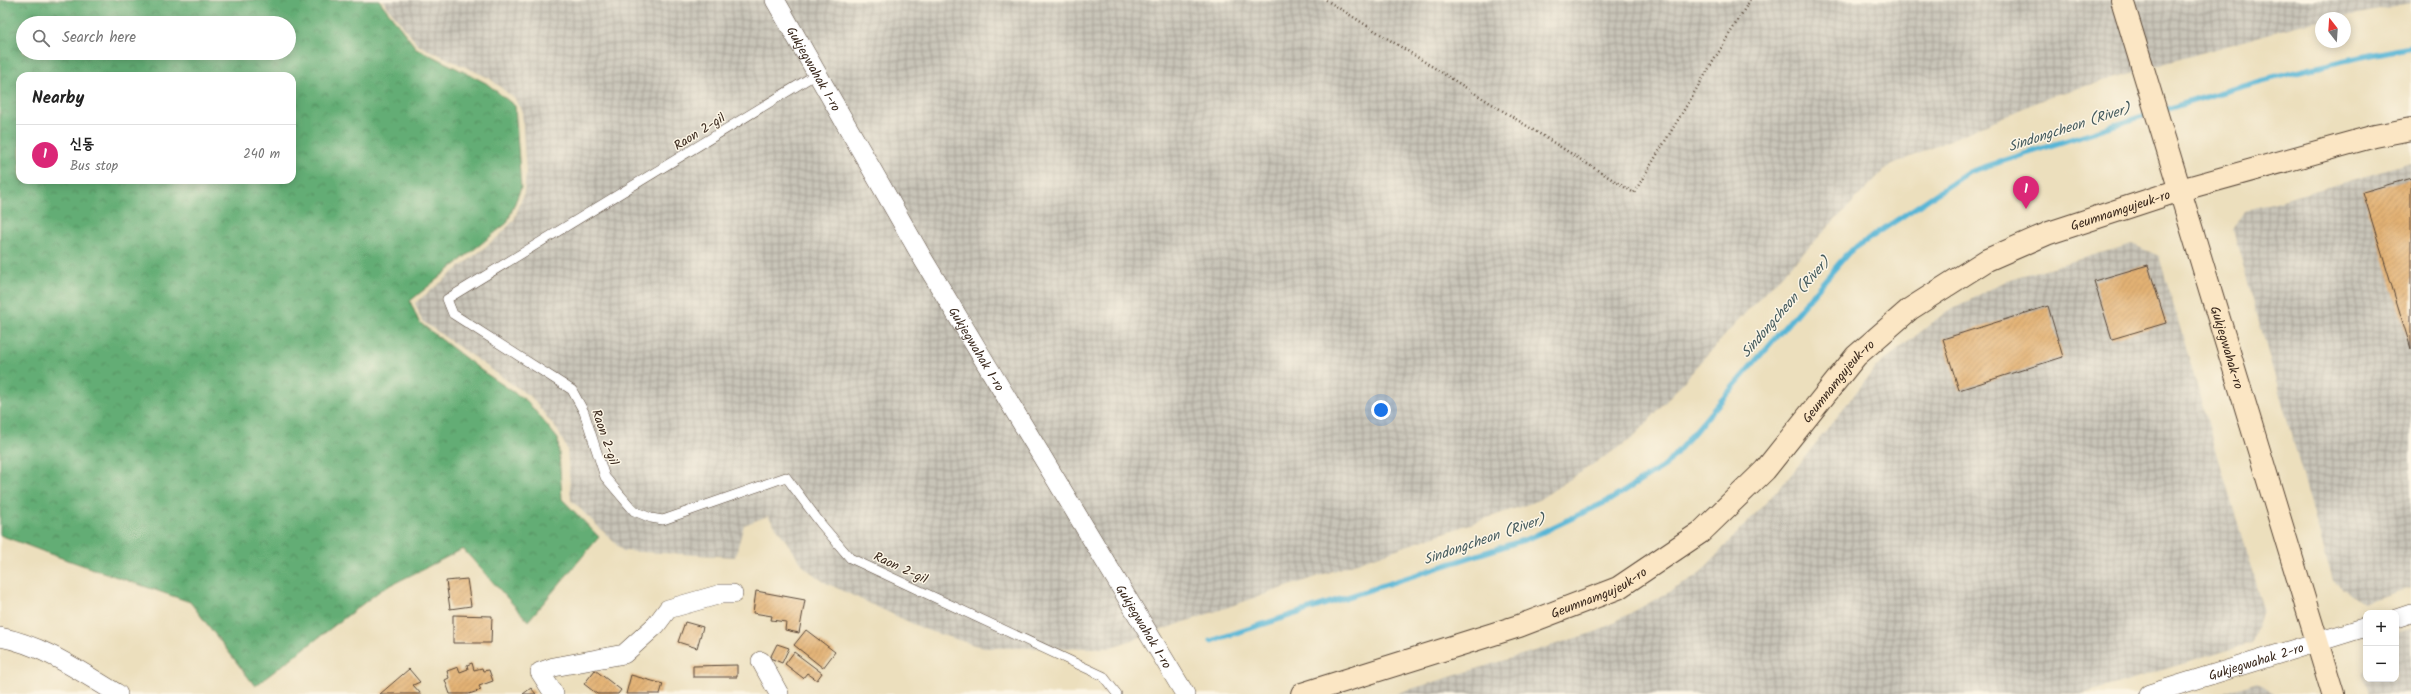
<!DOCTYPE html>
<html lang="en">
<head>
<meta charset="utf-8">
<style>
  body { margin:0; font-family:Kalam,"Poor Story",sans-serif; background:#f6f6f6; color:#222 }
  .controls { position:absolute; right:12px; bottom:12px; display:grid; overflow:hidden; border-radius:8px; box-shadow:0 2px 10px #0003 }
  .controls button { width:36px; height:36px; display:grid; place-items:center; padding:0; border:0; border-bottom:1px solid #e0e0e0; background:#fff; color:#222; font:20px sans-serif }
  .compass { position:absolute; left:2315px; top:12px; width:36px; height:36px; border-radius:50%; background:#fff; box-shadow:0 2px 10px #0003; rotate:343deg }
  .you { position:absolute; left:1381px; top:410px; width:14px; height:14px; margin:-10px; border:3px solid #fff; border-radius:50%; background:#1a73e8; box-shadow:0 0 0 6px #1a73e833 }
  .badge { display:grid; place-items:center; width:26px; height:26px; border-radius:50%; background:#db2777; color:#fff; font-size:13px; font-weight:700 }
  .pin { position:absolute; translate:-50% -33px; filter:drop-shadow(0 1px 2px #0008) }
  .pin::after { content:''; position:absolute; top:21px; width:14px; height:12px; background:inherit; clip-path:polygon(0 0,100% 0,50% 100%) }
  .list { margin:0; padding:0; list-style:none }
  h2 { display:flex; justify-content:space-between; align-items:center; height:52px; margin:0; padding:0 16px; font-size:17px }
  h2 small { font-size:13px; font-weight:400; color:#767676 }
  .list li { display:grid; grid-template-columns:26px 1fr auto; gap:12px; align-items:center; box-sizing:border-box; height:60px; padding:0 16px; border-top:1px solid #e0e0e0 }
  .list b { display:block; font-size:15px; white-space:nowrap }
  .list p { margin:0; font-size:13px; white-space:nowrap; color:#767676 }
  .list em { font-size:13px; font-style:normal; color:#767676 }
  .icon { flex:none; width:22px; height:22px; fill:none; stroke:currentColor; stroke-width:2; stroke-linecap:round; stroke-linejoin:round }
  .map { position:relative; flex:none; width:2411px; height:694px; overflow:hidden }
  .search { position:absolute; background:#fff; box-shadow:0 2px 10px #0003; left:16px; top:16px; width:280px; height:44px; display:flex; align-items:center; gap:10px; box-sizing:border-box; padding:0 14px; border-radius:22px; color:#767676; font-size:15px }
  .panel { position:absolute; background:#fff; box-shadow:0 2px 10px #0003; left:16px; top:72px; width:280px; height:112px; border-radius:12px }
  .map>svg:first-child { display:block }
</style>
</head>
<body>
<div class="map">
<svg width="2411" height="694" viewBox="0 0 2411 694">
  <defs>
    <pattern id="industrial-grid" width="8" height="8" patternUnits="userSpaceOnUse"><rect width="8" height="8" fill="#c8c4b8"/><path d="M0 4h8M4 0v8" fill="none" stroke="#a49f95"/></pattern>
    <pattern id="forest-crowns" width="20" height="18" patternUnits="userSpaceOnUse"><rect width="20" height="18" fill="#64ad75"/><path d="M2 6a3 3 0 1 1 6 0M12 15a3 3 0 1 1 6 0" fill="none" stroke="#548d5f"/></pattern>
    <pattern id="building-hatch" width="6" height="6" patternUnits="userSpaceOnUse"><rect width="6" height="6" fill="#e3b275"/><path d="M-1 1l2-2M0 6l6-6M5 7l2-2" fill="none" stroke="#b9915f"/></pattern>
  </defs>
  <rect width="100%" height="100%" fill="#fcf5e5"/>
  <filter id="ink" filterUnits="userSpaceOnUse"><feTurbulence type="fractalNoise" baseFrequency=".025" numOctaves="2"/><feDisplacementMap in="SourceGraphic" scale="8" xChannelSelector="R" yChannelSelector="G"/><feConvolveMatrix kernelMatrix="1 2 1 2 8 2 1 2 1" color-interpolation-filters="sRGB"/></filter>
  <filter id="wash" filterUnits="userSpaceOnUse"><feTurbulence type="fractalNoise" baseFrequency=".012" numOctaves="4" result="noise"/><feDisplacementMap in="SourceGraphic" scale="16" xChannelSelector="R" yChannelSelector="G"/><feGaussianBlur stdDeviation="0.9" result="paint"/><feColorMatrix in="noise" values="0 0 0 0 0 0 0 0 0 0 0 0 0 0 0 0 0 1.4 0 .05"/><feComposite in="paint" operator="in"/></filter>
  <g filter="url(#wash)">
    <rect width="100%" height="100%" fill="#ecdfbd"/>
    <path fill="url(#industrial-grid)" d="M382,0H2411V4L2337,18H2321V21L2299,25L2051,96L1886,168L1747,311L1633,438L1537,501L1109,648H984L926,630L824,582L805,568L768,516L744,525L735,557L623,551L571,500L567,449L558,431L532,398L422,321L415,303L499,236L514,220L524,193L526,174L522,112L515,99L489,78L418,45Z
      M2411,163V588L2362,603L2333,581L2233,230L2244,211Z
      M2132,244L2159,256L2263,609L2252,643L2083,694H1395L1598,631L1696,577L1786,481L1876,367L1942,315L2007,280Z
      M2411,628V694H2369L2363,674L2366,667V679H2396V633Z
      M2258,682L2275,694H2219Z"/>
    <path fill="url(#forest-crowns)" stroke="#506c4a" fill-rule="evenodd" d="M0,0H379L416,48L486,83L515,106L521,188L507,223L410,301L419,322L482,371L527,401L558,439L562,499L599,537L528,621L463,549L381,590L255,686L190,602L50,554L0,535ZM23,23H289V53H23ZM20,76H292V180H20Z"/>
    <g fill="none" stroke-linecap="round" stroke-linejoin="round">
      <path stroke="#58b6d6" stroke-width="5.5" d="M2161,111C2243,84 2326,63 2411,47
        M1211,641L1530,538L1610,500L1666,465L1849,252L1969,172L2152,113"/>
    </g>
    <g id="blocks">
      <path fill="url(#building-hatch)" d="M2411,178V349L2363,192Z
        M2148,265L2166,323L2112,339L2094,281Z
        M2048,306L2063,357L1959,390L1943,339Z
        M467,579L471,606L450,609L446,581Z
        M756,591L805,600L799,633L785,630L786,622L771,620L772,616L753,613Z
        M453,615L492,616L491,643H453Z
        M685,622L703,627L697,648L678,642Z
        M806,630L835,652L823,668L794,645Z
        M777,644L789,648L782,663L770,658Z
        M794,652L822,673L817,680L807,673L803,678L785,664Z
        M472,663L474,670L482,668L483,671L489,670L493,681L479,686L481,690L469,694H450L445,680L449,678L447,671L458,667L460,672L468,669L467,665Z
        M737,665V677H693V666Z
        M409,669L420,682L413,685L421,694H380Z
        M595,670L621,690L618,694H597L584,684Z
        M631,675L663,684L660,694H626Z
        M531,688L536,694H523Z"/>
    </g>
  </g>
  <g filter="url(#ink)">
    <use href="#blocks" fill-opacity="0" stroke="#564536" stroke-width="1"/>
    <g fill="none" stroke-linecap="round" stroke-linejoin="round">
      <defs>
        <path id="lane" d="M818,73L447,299L453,314L572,390L584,412L605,477L634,511L651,518L663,520L786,477L821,524L850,558L1103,676L1117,694"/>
        <g id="street">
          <path id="s1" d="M775,0L923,259L1185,694"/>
          <path d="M2396,618L2411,613"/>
          <path d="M0,637C43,645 81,672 118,694"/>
          <path d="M761,661L779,694"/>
          <path d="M554,694L540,672L554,667L624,654L656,625L668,609L721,594H733"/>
          <path id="s2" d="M2149,694L2366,627"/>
        </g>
        <g id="secondary">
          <path id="s3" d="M2122,0L2333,694"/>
          <path id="s4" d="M1302,694L1519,626L1618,588L1701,532L1765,470L1856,356L1910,309L1987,260L2049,233L2180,190L2375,136L2411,129"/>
        </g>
      </defs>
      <use href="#lane" stroke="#564536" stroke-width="10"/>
      <use href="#street" stroke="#564536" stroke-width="20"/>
      <use href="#secondary" stroke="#564536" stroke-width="24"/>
      <path stroke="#564536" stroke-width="2.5" stroke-dasharray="1 3" stroke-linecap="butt" d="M1326,0L1634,193L1750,0"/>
      <use href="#lane" stroke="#fff" stroke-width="9"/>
      <use href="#street" stroke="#fff" stroke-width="19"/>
      <use href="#secondary" stroke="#fbe6c4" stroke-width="22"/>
    </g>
  </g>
  <g text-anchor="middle" stroke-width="3" stroke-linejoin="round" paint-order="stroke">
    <g font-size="13" fill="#3b2a1e" stroke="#fcf5e5">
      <text dy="5" stroke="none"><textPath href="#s1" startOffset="79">Gukjegwahak 1-ro</textPath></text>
      <text transform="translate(699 131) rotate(-32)" y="5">Raon 2-gil</text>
      <text dy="5" stroke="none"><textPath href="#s4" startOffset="974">Geumnamgujeuk-ro</textPath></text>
      <text dy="5" stroke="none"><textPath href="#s3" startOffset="363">Gukjegwahak-ro</textPath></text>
      <text dy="5" stroke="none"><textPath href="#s1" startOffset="403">Gukjegwahak 1-ro</textPath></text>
      <text dy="5" stroke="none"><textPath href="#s4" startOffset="638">Geumnamgujeuk-ro</textPath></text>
      <text transform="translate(606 437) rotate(71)" y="5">Raon 2-gil</text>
      <text transform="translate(901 567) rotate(25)" y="5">Raon 2-gil</text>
      <text dy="5" stroke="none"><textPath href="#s4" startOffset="314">Geumnamgujeuk-ro</textPath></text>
      <text dy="5" stroke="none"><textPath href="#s1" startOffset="727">Gukjegwahak 1-ro</textPath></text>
      <text dy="5" stroke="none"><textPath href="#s2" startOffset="112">Gukjegwahak 2-ro</textPath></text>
    </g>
    <g font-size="14" font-style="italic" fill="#455b5e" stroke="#fcf5e5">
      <text transform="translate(2069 127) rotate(-18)" y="5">Sindongcheon (River)</text>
      <text transform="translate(1785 307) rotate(-49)" y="5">Sindongcheon (River)</text>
      <text transform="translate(1484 539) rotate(-19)" y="5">Sindongcheon (River)</text>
    </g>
  </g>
</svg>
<div class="controls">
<button>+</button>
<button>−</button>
</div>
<svg class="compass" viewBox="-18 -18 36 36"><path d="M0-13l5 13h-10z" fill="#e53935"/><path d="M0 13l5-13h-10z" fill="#767676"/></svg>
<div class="you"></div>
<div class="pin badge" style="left:2026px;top:209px">1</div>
<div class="search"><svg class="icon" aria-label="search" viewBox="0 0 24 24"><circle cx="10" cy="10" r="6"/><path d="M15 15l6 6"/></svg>Search here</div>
<section class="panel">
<h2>Nearby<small></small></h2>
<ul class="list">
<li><span class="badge">1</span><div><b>신동</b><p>Bus stop</p></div><em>240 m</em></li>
</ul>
</section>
</div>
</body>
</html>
